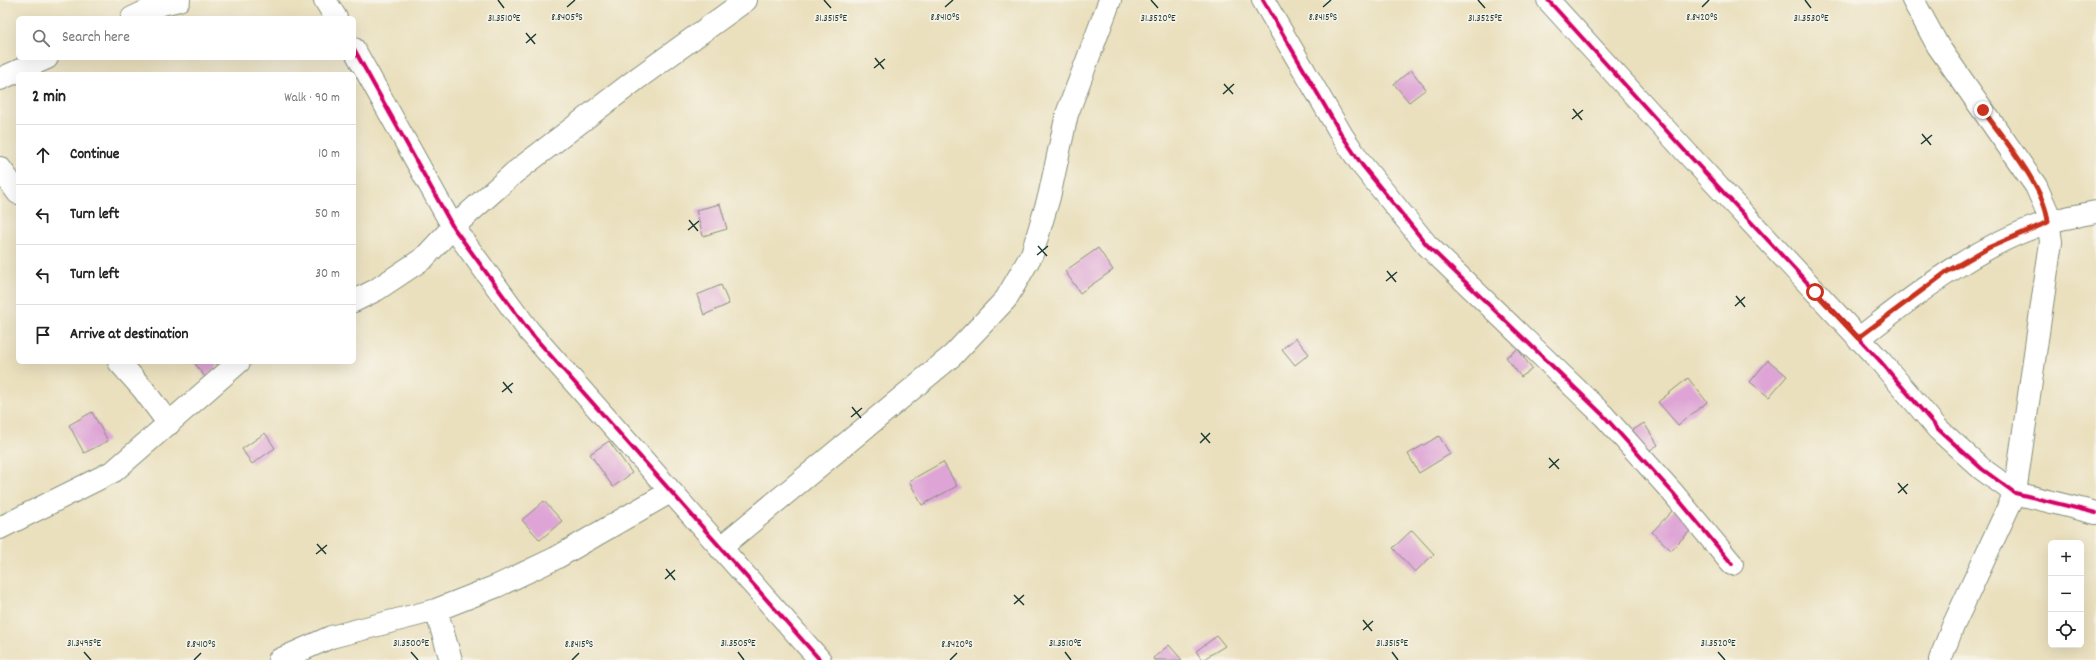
<!DOCTYPE html>
<html lang="en">
<head>
<meta charset="utf-8">
<style>
  body { margin:0; font-family:Dekko,sans-serif; background:#f2f2f2; color:#222 }
  .controls { position:absolute; right:12px; bottom:12px; display:grid; overflow:hidden; border-radius:6px; box-shadow:0 4px 16px #0002 }
  .controls button { width:36px; height:36px; display:grid; place-items:center; padding:0; border:0; border-bottom:1px solid #e0e0e0; background:#fff; color:#222; font:20px sans-serif }
  .stop { position:absolute; width:12px; height:12px; margin:-9px; border:3px solid #c8321e; border-radius:50%; background:#fff }
  .stop.end { background:#c8321e; border-color:#fff; box-shadow:0 1px 4px #0008 }
  .list { margin:0; padding:0; list-style:none }
  h2 { display:flex; justify-content:space-between; align-items:center; height:52px; margin:0; padding:0 16px; font-size:17px }
  h2 small { font-size:13px; font-weight:400; color:#767676 }
  .list li { display:grid; grid-template-columns:26px 1fr auto; gap:12px; align-items:center; box-sizing:border-box; height:60px; padding:0 16px; border-top:1px solid #e0e0e0 }
  .list b { display:block; font-size:15px; white-space:nowrap }
  .list em { font-size:13px; font-style:normal; color:#767676 }
  .icon { flex:none; width:22px; height:22px; fill:none; stroke:currentColor; stroke-width:2; stroke-linecap:round; stroke-linejoin:round }
  .map { position:relative; flex:none; width:2096px; height:660px; overflow:hidden }
  .search { position:absolute; background:#fff; box-shadow:0 4px 16px #0002; left:16px; top:16px; width:340px; height:44px; display:flex; align-items:center; gap:10px; box-sizing:border-box; padding:0 14px; border-radius:6px; color:#767676; font-size:15px }
  .panel { position:absolute; background:#fff; box-shadow:0 4px 16px #0002; left:16px; top:72px; width:340px; height:292px; border-radius:6px }
  .map>svg:first-child { display:block }
</style>
</head>
<body>
<div class="map">
<svg width="2096" height="660" viewBox="0 0 2096 660">
  <rect width="100%" height="100%" fill="#f7f3e8"/>
  <filter id="ink" filterUnits="userSpaceOnUse"><feTurbulence type="fractalNoise" baseFrequency=".025" numOctaves="2"/><feDisplacementMap in="SourceGraphic" scale="8" xChannelSelector="R" yChannelSelector="G"/><feConvolveMatrix kernelMatrix="1 2 1 2 8 2 1 2 1" color-interpolation-filters="sRGB"/></filter>
  <filter id="wash" filterUnits="userSpaceOnUse"><feTurbulence type="fractalNoise" baseFrequency=".012" numOctaves="4" result="noise"/><feDisplacementMap in="SourceGraphic" scale="16" xChannelSelector="R" yChannelSelector="G"/><feGaussianBlur stdDeviation="0.9" result="paint"/><feColorMatrix in="noise" values="0 0 0 0 0 0 0 0 0 0 0 0 0 0 0 0 0 1.4 0 .05"/><feComposite in="paint" operator="in"/></filter>
  <g filter="url(#wash)">
    <rect width="100%" height="100%" fill="#eae0be"/>
    <g id="blocks">
      <path fill="#dea4d6" d="M1411,70L1426,89L1409,102L1394,84Z
        M720,204L727,229L703,236L696,210Z
        M1098,248L1113,270L1080,293L1065,271Z
        M721,285L729,304L704,315L697,295Z
        M1296,338L1309,354L1295,365L1282,349Z
        M1518,349L1532,369L1521,377L1506,357Z
        M1768,360L1787,376L1769,397L1750,382Z
        M194,362H215L218,366L205,377Z
        M1688,378L1707,402L1678,425L1658,402Z
        M92,412L108,441L84,453L69,425Z
        M1644,423L1658,445L1633,461L1619,439Z
        M265,433L275,448L252,464L242,449Z
        M1439,436L1450,454L1419,473L1408,454Z
        M609,441L632,473L613,487L590,454Z
        M943,462L957,486L922,505L909,481Z
        M544,501L562,521L540,540L522,520Z
        M1675,508L1694,527L1671,550L1652,532Z
        M1412,530L1434,554L1415,572L1393,548Z
        M1217,636L1225,646L1202,660L1196,651Z
        M1169,645L1182,660H1154L1153,658Z"/>
    </g>
  </g>
  <g filter="url(#ink)">
    <use href="#blocks" fill-opacity="0" stroke="#848e79" stroke-width="1"/>
    <g fill="none" stroke-linecap="round" stroke-linejoin="round">
      <defs>
        <path id="street" d="M325,0L336,18
          M1263,0L1343,137L1362,165L1427,245L1604,416L1673,493L1732,564
          M1548,0L1685,151L1881,362L1938,429L1982,469L2015,493L2096,513
          M1913,0L1938,46L2036,186L2047,211L2051,242L2015,493L1953,626L1940,660
          M132,18L162,4L179,0
          M354,49L453,227L529,331L820,660
          M0,79L47,58
          M0,168L18,193
          M354,301L376,290L424,258L453,227L514,173L638,78L746,0
          M1858,339C1917,294 1976,245 2049,222C2064,218 2080,215 2096,212
          M119,362L143,389L169,424
          M0,528L114,471L239,362
          M720,548L953,355L1006,299L1032,254L1049,197L1067,114L1110,0
          M436,610L451,660
          M279,660L331,637L436,610L497,586L556,558L670,492"/>
      </defs>
      <use href="#street" stroke="#848e79" stroke-width="24"/>
      <use href="#street" stroke="#fff" stroke-width="22"/>
      <defs>
        <path id="cycleway" d="M1263,0L1343,137L1362,165L1427,245L1604,416L1673,493L1732,564
          M1548,0L1685,151L1881,362L1938,429L1982,469L2015,493L2096,513
          M354,49L453,227L529,331L820,660"/>
      </defs>
      <use href="#cycleway" stroke="#f7f3e8" stroke-width="6"/>
      <use href="#cycleway" stroke="#d6006c" stroke-width="4"/>
    </g>
  </g>
  <g fill="none" stroke-linecap="round" stroke-linejoin="round" filter="url(#ink)">
    <path stroke="#c8321e" stroke-width="5" d="M1815,292L1858,338L1948,271L1988,248L2048,222C2045,187 2003,139 1983,110"/>
  </g>
  <path fill="none" stroke="#1f3d34" stroke-width="1.5" d="M498,0L504,8M824,0L831,8M1151,0L1158,8M1478,0L1485,8M1805,0L1811,8M567,7L575,0M945,7L953,0M1323,7L1331,0M1702,7L1709,0M526,33L535,44M526,43L536,34M875,58L884,69M874,68L885,59M1224,84L1233,94M1223,94L1234,84M1573,109L1582,120M1572,119L1583,110M1922,134L1931,145M1921,144L1932,135M689,220L698,231M688,230L699,221M1038,246L1047,256M1037,255L1048,246M1387,271L1396,282M1386,281L1397,272M1736,296L1745,307M1735,306L1745,297M503,382L512,393M502,392L513,383M852,407L861,418M851,417L862,408M1201,433L1210,443M1200,443L1210,433M1549,458L1559,469M1549,468L1559,459M1898,483L1907,494M1898,493L1908,484M317,544L326,554M316,554L327,545M666,569L675,580M665,579L675,570M1014,595L1024,605M1014,604L1024,595M1363,620L1372,631M1363,630L1373,621M84,652L91,660M411,652L418,660M738,652L744,660M1065,652L1071,660M1392,652L1398,660M1718,652L1725,660M194,660L201,653M572,660L579,653M950,660L957,653"/>
  <g font-size="10" text-anchor="middle" fill="#1f3d34" stroke="#f7f3e8" stroke-width="3.5" stroke-linejoin="round" paint-order="stroke">
    <text x="567" y="20">8.8405°S</text>
    <text x="945" y="20">8.8410°S</text>
    <text x="1323" y="20">8.8415°S</text>
    <text x="1702" y="20">8.8420°S</text>
    <text x="504" y="21">31.3510°E</text>
    <text x="831" y="21">31.3515°E</text>
    <text x="1158" y="21">31.3520°E</text>
    <text x="1485" y="21">31.3525°E</text>
    <text x="1811" y="21">31.3530°E</text>
    <text x="84" y="646">31.3495°E</text>
    <text x="411" y="646">31.3500°E</text>
    <text x="738" y="646">31.3505°E</text>
    <text x="1065" y="646">31.3510°E</text>
    <text x="1392" y="646">31.3515°E</text>
    <text x="1718" y="646">31.3520°E</text>
    <text x="201" y="647">8.8410°S</text>
    <text x="579" y="647">8.8415°S</text>
    <text x="957" y="647">8.8420°S</text>
  </g>
</svg>
<div class="controls">
<button>+</button>
<button>−</button>
<button><svg class="icon" aria-label="locate" viewBox="0 0 24 24"><circle cx="12" cy="12" r="6"/><path d="M12 2v4M12 18v4M2 12h4M18 12h4"/></svg></button>
</div>
<div class="stop" style="left:1815px;top:292px"></div>
<div class="stop end" style="left:1983px;top:110px"></div>
<div class="search"><svg class="icon" aria-label="search" viewBox="0 0 24 24"><circle cx="10" cy="10" r="6"/><path d="M15 15l6 6"/></svg>Search here</div>
<section class="panel">
<h2>2 min<small>Walk · 90 m</small></h2>
<ul class="list">
<li><svg class="icon" aria-label="ahead" viewBox="0 0 24 24"><path d="M12 20V5M6 11l6-6 6 6"/></svg><div><b>Continue</b></div><em>10 m</em></li>
<li><svg class="icon" aria-label="left" viewBox="0 0 24 24"><path d="M17 20v-9H6M10 6l-5 5 5 5"/></svg><div><b>Turn left</b></div><em>50 m</em></li>
<li><svg class="icon" aria-label="left" viewBox="0 0 24 24"><path d="M17 20v-9H6M10 6l-5 5 5 5"/></svg><div><b>Turn left</b></div><em>30 m</em></li>
<li><svg class="icon" aria-label="arrive" viewBox="0 0 24 24"><path d="M6 21V4h12l-3 4 3 4H6"/></svg><div><b>Arrive at destination</b></div></li>
</ul>
</section>
</div>
</body>
</html>
